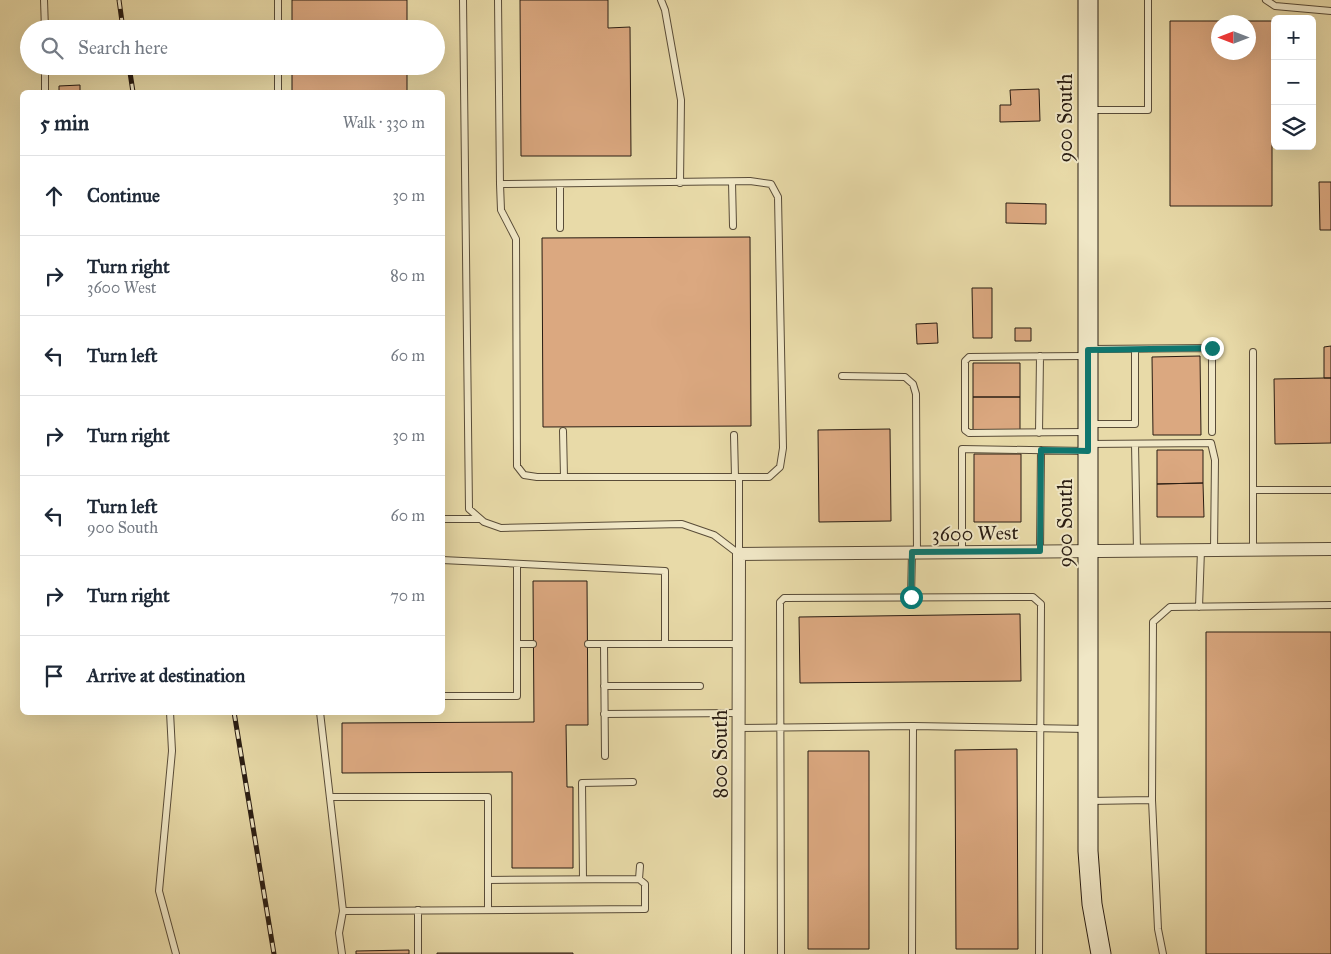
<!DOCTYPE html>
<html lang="en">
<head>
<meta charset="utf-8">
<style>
  body { margin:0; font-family:"IM FELL Great Primer",serif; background:#f6f6f7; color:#1f2937 }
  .controls { position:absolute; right:15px; top:15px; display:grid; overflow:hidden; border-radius:8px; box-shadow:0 5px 20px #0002 }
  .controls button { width:45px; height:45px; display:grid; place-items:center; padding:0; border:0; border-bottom:1px solid #e0e1e3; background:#fff; color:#1f2937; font:25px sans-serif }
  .compass { position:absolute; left:1211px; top:15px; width:45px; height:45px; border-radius:50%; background:#fff; box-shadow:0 5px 20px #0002; rotate:270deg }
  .stop { position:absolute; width:15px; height:15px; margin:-11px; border:4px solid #0f766e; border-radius:50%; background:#fff }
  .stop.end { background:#0f766e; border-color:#fff; box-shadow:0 1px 5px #0008 }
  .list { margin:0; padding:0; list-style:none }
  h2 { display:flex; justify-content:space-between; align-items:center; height:65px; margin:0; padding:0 20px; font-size:21px }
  h2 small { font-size:16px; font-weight:400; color:#747a83 }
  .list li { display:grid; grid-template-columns:32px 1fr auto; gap:15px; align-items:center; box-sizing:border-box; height:80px; padding:0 20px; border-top:1px solid #e0e1e3 }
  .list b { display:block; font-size:19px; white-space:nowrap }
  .list p { margin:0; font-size:16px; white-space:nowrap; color:#747a83 }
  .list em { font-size:16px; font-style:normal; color:#747a83 }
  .icon { flex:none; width:28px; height:28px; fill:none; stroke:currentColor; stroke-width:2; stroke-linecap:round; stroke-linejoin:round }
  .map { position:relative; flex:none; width:1331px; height:954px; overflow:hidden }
  .search { position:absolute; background:#fff; box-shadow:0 5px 20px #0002; left:20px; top:20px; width:425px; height:55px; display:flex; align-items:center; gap:12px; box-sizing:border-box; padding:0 18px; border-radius:28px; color:#747a83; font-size:19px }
  .panel { position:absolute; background:#fff; box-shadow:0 5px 20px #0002; left:20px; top:90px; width:425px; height:625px; border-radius:8px }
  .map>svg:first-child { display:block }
</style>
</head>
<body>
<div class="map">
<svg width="1331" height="954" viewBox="0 0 1331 954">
  <rect width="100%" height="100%" fill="#e8daa8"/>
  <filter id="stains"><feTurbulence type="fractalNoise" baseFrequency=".004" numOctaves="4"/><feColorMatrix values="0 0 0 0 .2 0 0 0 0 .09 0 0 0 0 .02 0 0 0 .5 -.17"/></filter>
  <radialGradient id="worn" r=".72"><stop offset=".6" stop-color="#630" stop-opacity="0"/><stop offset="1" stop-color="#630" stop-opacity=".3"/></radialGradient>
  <path fill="#dba880" stroke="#291c12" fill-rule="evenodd" d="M292,0H407V29H292Z
    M520,0H608V28L630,27L631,156H521Z
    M1170,21H1272V206H1170ZM1218,22H1248V52H1218Z
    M292,66H407V92H292Z
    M80,85V92H59V86Z
    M1039,89L1040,121L1000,122V105H1011L1010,90Z
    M1319,182H1331V230H1320Z
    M1006,203L1046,204V224L1006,223Z
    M750,237L751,426L543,427L542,238Z
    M972,288H992V338H973Z
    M937,323L938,343L917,344L916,324Z
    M1015,328H1031V341H1015Z
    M1331,346V378H1324V347Z
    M1200,356L1201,435H1153L1152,357Z
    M973,363H1020V397H973Z
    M1324,378H1331V443L1275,444L1274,379Z
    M973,397H1020V430H973Z
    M890,429L891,521L819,522L818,430Z
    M1157,450H1203V483L1157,484Z
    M974,454H1021V522H974Z
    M1203,483L1204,517H1157V484Z
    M533,581H587L588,725H566L567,787H573V868H512V772L342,773V723L534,722Z
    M1020,614L1021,681L800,683L799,617Z
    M1206,632H1331V954H1206Z
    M1017,749L1018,949H956L955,750Z
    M808,751H869V949H808Z
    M409,950V954H356V951Z
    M437,953H573V954H437Z"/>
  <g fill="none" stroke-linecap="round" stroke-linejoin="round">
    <defs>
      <path id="lane" d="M44,0L45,29
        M278,0V29
        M463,0L469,509L484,522L501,528L682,524L714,535L739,554
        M498,0L500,184L501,210L516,239L517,466L524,475L537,477H769L780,467L783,448L778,197L771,184L750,181L500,184
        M661,0L665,10L681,100L680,183
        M1266,0L1275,6L1331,11
        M45,66V92
        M278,66V92
        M1090,110H1148V0
        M732,182L733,226
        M560,184V228
        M1091,349L1212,348V432
        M1253,352V550
        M1085,356L969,357L965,361V430L969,433L1086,432
        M842,376L905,377L913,384L916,394L917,552
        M1089,424H1135V349
        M563,431L564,477
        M1039,433L1040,356
        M734,435L735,477
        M1089,444L1211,443L1215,460L1214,550
        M1135,444L1137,551
        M739,477V554
        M1253,490H1331
        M442,519H480
        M1040,551L1041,450
        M962,552V449L1086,451
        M442,560L665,571V644H739
        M911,597L912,552
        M1199,607L1201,550
        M517,644H533
        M588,644H604
        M604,686H700
        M442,696H517V564
        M170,712L172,751L159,891L176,954
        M320,712L343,911L645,909V884L639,879L488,880V910
        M604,714L739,713
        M739,728L913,726L1087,729
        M605,756L604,644H665
        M330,797H488V880
        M1152,800L1153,622L1170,607L1331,605
        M1089,801L1152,800L1158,929L1163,954
        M583,879L582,783L633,782
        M639,879L640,866
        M418,910V954
        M342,954L339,933L343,911
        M781,954L780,602L784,598L1033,597L1041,604L1039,954
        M912,954L913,726"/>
      <path id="street" d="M738,954L739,554L1331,549"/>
      <path id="secondary" d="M1088,0V851L1092,904L1101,954"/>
    </defs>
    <use href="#lane" stroke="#594c38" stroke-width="8"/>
    <use href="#street" stroke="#594c38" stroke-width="14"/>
    <use href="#secondary" stroke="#291c12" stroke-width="21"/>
    <use href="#lane" stroke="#f0e7c6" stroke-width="6"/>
    <use href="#street" stroke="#f0e7c6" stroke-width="12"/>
    <use href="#secondary" stroke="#f0e7c6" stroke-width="19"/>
    <defs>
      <path id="rail" d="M119,0L123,29
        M129,66L133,92
        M234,712L274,954"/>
    </defs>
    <use href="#rail" stroke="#291c12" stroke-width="5"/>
    <use href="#rail" stroke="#f0e7c6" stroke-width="3" stroke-dasharray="9" stroke-linecap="butt"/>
  </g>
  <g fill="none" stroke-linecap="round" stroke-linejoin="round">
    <path stroke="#0f766e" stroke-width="6" d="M911,597L912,552L1040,551L1041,450L1088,451V350L1212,348"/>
  </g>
  <g text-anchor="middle" stroke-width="4" stroke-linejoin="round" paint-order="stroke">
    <g font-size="20" fill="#291c12" stroke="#f0e7c6">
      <text transform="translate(1065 118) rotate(-90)" y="7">900 South</text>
      <text transform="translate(1065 523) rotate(-90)" y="7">900 South</text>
      <text transform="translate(975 533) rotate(-1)" y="7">3600 West</text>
      <text transform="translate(720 754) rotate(-90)" y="7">800 South</text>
    </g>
  </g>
  <rect width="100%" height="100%" filter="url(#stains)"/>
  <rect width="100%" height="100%" fill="url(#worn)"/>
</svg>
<div class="controls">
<button>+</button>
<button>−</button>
<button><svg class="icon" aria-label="layers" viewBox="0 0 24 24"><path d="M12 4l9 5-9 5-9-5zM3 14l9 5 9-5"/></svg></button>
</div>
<svg class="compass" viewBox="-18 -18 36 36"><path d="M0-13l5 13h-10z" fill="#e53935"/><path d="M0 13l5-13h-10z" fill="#747a83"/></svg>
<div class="stop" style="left:911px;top:597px"></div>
<div class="stop end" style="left:1212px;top:348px"></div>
<div class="search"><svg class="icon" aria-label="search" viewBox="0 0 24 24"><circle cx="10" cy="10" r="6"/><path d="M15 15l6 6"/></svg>Search here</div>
<section class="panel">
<h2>5 min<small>Walk · 330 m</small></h2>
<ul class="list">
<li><svg class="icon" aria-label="ahead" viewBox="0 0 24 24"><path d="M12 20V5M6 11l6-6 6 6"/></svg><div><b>Continue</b></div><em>30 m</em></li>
<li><svg class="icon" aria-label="right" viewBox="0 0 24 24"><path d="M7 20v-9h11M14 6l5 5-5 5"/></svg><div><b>Turn right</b><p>3600 West</p></div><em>80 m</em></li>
<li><svg class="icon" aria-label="left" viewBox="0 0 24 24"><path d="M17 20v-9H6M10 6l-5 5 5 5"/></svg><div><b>Turn left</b></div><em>60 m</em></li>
<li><svg class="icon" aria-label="right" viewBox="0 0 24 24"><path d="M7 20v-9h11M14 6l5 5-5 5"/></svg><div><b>Turn right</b></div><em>30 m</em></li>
<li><svg class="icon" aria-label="left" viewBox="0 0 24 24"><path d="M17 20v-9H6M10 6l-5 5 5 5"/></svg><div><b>Turn left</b><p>900 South</p></div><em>60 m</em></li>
<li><svg class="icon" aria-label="right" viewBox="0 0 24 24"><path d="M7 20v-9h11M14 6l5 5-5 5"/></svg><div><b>Turn right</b></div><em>70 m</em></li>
<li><svg class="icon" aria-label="arrive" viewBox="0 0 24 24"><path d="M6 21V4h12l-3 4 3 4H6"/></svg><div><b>Arrive at destination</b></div></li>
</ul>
</section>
</div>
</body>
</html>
